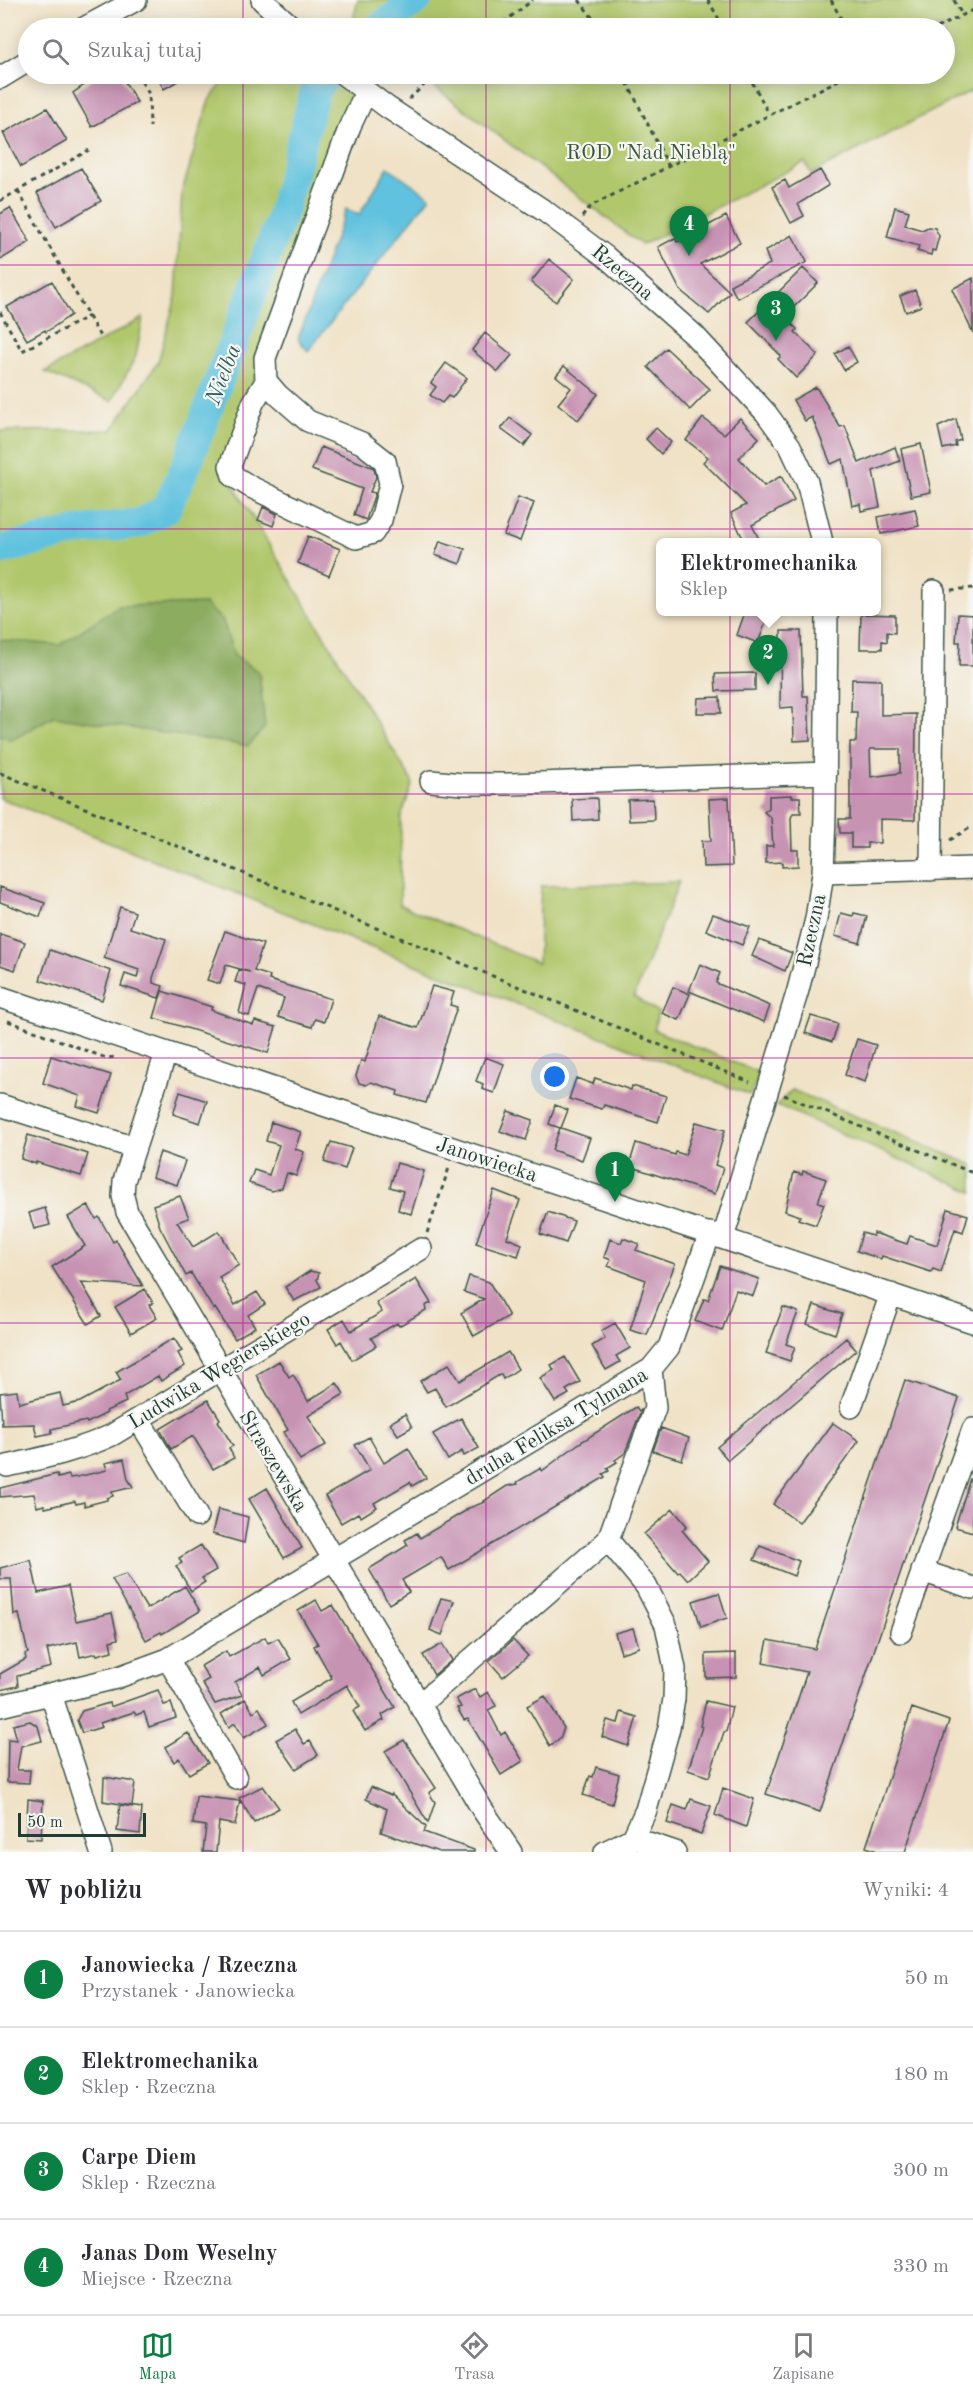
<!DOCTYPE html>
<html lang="pl">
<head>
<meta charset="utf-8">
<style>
  body { margin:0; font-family:"Old Standard TT",serif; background:#f2f2f3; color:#2b2b33 }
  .scale { position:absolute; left:18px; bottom:15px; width:128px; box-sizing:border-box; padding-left:6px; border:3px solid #1f3d34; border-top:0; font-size:16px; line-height:21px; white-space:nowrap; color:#1f3d34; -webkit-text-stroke:4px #f6f6f2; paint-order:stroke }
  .you { position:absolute; left:555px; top:1077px; width:21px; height:21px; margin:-15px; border:4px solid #fff; border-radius:50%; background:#1a73e8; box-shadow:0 0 0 9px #1a73e833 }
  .badge { display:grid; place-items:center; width:39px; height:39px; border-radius:50%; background:#0b8043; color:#fff; font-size:20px; font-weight:700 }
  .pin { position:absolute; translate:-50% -50px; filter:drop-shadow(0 2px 3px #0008) }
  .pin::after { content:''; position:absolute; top:32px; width:21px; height:18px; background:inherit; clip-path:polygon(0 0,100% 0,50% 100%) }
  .popup { position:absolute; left:656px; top:538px; width:225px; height:78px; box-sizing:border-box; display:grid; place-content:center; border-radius:9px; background:#fff; filter:drop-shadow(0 2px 4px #0005); font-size:20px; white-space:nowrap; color:#7c7c81 }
  .popup b { font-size:22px; color:#2b2b33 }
  .popup::after { content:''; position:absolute; left:50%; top:100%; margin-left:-12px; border:12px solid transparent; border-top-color:#fff }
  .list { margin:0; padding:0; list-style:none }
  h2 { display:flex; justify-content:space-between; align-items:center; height:78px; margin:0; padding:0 24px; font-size:26px }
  h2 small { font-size:20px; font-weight:400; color:#7c7c81 }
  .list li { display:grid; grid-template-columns:39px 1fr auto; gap:18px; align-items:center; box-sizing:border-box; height:96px; padding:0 24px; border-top:2px solid #e1e1e2 }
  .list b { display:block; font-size:22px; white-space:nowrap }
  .list p { margin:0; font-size:20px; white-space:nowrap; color:#7c7c81 }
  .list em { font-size:20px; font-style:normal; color:#7c7c81 }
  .icon { flex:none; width:33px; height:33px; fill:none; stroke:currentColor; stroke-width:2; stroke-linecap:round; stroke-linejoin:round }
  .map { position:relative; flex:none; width:973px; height:1852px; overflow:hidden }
  .search { position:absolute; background:#fff; box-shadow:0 3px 15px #0003; left:18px; right:18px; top:18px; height:66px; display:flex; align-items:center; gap:15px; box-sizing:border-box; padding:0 21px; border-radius:33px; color:#7c7c81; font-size:22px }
  .sheet { height:462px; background:#fff }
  nav { display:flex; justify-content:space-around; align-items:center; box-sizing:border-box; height:84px; border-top:2px solid #e1e1e2; background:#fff; font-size:16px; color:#7c7c81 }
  nav a { display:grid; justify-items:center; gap:3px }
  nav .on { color:#0b8043 }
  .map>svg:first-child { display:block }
</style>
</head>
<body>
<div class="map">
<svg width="973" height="1852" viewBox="0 0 973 1852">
  <rect width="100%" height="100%" fill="#f6f6f2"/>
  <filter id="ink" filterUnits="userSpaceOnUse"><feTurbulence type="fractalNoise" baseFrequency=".0167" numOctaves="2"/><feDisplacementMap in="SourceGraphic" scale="12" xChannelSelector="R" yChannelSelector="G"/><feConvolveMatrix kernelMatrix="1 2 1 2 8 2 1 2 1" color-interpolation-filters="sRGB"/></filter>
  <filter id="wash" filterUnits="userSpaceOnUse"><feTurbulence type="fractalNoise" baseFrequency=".008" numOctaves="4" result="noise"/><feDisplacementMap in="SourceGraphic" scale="24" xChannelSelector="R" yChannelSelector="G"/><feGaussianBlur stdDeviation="1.35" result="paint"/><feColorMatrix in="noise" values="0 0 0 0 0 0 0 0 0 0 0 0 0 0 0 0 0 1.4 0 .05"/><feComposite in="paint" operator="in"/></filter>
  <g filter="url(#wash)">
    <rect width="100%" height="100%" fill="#f0e2c6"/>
    <path fill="#b1c76c" stroke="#688250" stroke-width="1.5" d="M358,0H973V90L811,174L805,162L642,245L418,74H944V28H351Z
      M230,74H379L224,470L413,783L401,817L400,905L538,963L541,886L679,882L634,997L658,1012L654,1030L760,1073L750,1095L360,943L0,798V431L112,430L158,362L176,296L182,192L209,100Z
      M143,318L136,356L112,401L45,372Z
      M792,1090L973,1165V1192L777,1105Z"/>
    <path fill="#8cac60" stroke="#56744a" stroke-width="1.5" d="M205,604L223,621L234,656L259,672L265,727L248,746L53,716L12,740L0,735V640L60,645L118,606Z"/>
    <path fill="#60c2de" stroke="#408089" stroke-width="1.5" d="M388,167L430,197L308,351L298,339L346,209L359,215Z"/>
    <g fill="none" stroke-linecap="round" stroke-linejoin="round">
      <path stroke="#60c2de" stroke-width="30" d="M379,28L417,0
        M0,550L78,531L140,523L166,509L188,461L281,218L315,90L327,74"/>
    </g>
    <g id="blocks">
      <path fill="#c793b3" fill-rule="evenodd" d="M107,74H120L137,102L92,127L73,93L97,76L99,78Z
        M155,74H190L164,89Z
        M47,108L67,141L21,167L3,133Z
        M81,168L101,201L56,227L37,193Z
        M820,170L829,185L798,204L804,216L791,223L772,187L785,180L789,188Z
        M895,207L909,211L905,225L922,230L928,227L935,228L939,236L935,251L932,250L931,255L917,251L919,246L887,237Z
        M10,208L30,242L0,260V214Z
        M726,216L740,243L700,264L730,292L709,314L680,290L658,247L675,238L677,242Z
        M792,235L807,262L737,298L730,285L770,264L765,251Z
        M549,259L574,279L556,302L531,282Z
        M803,268L818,283L784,317L797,329L795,332L818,355L796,378L778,359L781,356L748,322Z
        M973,278V333L952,289Z
        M52,281L71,315L46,332L45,330L27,340L7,307Z
        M915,290L921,306L906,312L900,296Z
        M485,333L512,355L498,372L472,350Z
        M848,346L857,362L844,370L835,354Z
        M666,348L710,389L690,410L648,367Z
        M446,363L467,378L452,398L448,396L442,403L430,395L436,387L431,383Z
        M564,366L598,394L578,420L558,404L571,388L556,376Z
        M816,387L840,427L845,426L859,463L895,447L900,461L873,471L880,507L861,511L860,504L852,506L843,459L831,464L812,417L805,421L793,400Z
        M510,418L532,435L524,446L501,429Z
        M703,418L724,434L740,418L759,438L739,458L764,486L781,476L794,501L752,525L761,543H745L731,513L746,505L703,462L708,457L686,440Z
        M956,419L961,440L955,442L956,446L943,449L938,427Z
        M656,428L671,442L661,454L646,439Z
        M921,444L931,492L911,496L901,449Z
        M321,447L374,468L376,477L370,492L375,493L366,520L354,515L362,489L312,470Z
        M518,497L534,503L520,541L504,535Z
        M263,507L277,514L273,526L258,520Z
        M915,509L919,526L881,534L878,517Z
        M308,536L340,549L329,576L298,563Z
        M440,541L465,549L460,564L435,555Z
        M745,612H763L761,617L767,619L758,643L737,635Z
        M861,614L895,615V633L887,632V642L882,641V649H860Z
        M958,614L973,615V666H959L960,642H956Z
        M781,631H801L803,696H808L810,740L794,741L793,707L780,708Z
        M755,673V690L716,691L715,674Z
        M852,679L881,680V715L916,714L915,820L880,819V843H867V848H851V833H840L839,819H850V742H856L857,712H851ZM870,749H900V773L871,777Z
        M720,697L721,713H697L698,698Z
        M792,795V797H800L801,813H793L791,818L792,850H798V866L782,867V862L766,863V846H773L771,818L764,812L769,808V796Z
        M597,798L598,819L573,821L572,799Z
        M729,798L732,866L703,867L702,841H711L709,799Z
        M653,799L654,820L629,821L628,800Z
        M0,887L45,903L40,917L0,902Z
        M120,907L135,912L130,928L166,939L153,978V983L163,986L159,998L121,986L125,974L137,978L139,970L104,958Z
        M841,913L853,916L854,913L867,916L860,943L835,936Z
        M713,914L750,927L742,945L706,930Z
        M225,931L263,944L254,971L270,976L269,980L331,999L324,1022L315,1019L312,1027L278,1017L284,998L258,989L249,1016L239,1013L246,985L235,982L239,970L250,972L226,965L220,984L207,980Z
        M0,934L25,942L15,970L0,965Z
        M759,940L792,953L785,971L752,956Z
        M50,950L111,971L102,1000L40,980Z
        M700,964L720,973L716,983L770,1006L764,1022L689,991Z
        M432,986L454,992L450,1005L457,1007L426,1103L397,1095L398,1091L371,1082L366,1085L359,1083L356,1076L361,1060L365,1062L379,1016L418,1028Z
        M673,987L690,994L679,1020L662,1013Z
        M162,991L212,1007L211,1010L253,1025L255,1021L276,1027L268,1053L154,1018Z
        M811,1016L838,1024L832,1042L805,1033Z
        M857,1039L876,1045L865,1082L845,1075Z
        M51,1056L111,1075L99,1113L77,1106L80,1096L43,1083Z
        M485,1057L504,1064L494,1093L482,1089L483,1084L476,1081Z
        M576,1078L593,1084L595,1078L631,1090L632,1086L666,1096L658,1122L604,1105L602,1109L569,1099Z
        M180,1092L207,1101L200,1123L173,1114Z
        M555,1105L568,1110L561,1128L590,1138L582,1160L552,1150L560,1128L549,1124Z
        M508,1111L533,1120L526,1140L500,1131Z
        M271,1122L301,1132L295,1149L304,1152L296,1176L287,1173L282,1188L272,1191L249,1183L254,1170L269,1175L279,1145L266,1141Z
        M696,1122L725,1130L715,1165L723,1168L715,1194L629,1166L636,1143L675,1155L676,1152L685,1155Z
        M28,1135L88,1154L81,1176L36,1162V1164L21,1159Z
        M331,1142L352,1148L345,1169L324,1162Z
        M160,1152L185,1161L177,1185L152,1177Z
        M397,1163L424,1171L411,1214L398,1210L403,1191L390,1187Z
        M803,1171L826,1179L818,1202L824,1204L816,1225L798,1219L800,1216L785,1211L794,1172L802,1175Z
        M494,1190L520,1200L507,1238L522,1244L518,1256L476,1243Z
        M180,1196L189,1218L177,1222L193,1247L219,1231L239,1265L219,1277L235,1305L257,1292L265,1304L248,1315L255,1327L235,1339L215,1308L213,1309L191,1273L186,1276L160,1227L153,1205Z
        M88,1205L96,1219L99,1217L113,1242L116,1240L143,1286L81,1282L101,1316L88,1324L52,1267L85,1246L68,1217Z
        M45,1208L50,1225L34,1229L29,1213Z
        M948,1209L968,1215L963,1232L955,1229L941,1272L933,1269L931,1272L882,1256L881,1259L857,1251L862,1233L873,1236L874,1233L907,1244L910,1236L937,1245Z
        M548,1212L574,1221L566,1243L540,1234Z
        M623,1238L639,1244L636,1250L675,1264L647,1335L630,1330L646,1280L608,1266L611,1260L604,1257L610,1239L621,1243Z
        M720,1266L759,1279L753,1296L736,1290L722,1331L695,1321L704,1299L708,1300Z
        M310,1271L319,1273L317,1280L321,1287L294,1301L285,1287Z
        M469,1276L489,1282L509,1316L474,1336L461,1313L484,1299L464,1292Z
        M416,1279L431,1303L425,1306L426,1310L399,1326L397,1323L371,1338L376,1346L352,1360L341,1341L337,1344L328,1329L344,1319L351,1331L382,1312L376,1303Z
        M145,1289L153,1303L149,1305L157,1318L131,1333L115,1307Z
        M814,1305L842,1314L835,1334L807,1324Z
        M783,1307L798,1312L786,1344L795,1347L790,1361L766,1353Z
        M615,1323L630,1348L616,1356L620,1362L606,1370L592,1346L605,1338L601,1331Z
        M174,1338L182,1351L178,1353L185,1366L161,1381L158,1376L124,1396L126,1402L106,1411L107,1413L87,1423L86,1421L51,1429L52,1433L37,1436L34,1424L2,1425L0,1393L17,1391L19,1403L60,1393L63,1406L80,1402L121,1380L116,1372Z
        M846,1338L856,1350L728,1460L717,1447Z
        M508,1352L518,1369L503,1379L501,1374L446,1407L435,1388L427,1392L420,1381L449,1364L460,1381Z
        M565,1357L580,1382L566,1390L569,1394L555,1402L540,1378L554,1370L551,1365Z
        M279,1361L289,1377L293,1374L308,1401L337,1383L344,1394L308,1416L326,1445L300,1460L284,1432L288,1430L256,1375Z
        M905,1380L959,1398L820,1812L766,1794L807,1672L763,1663L768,1640L815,1649Z
        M208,1400L220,1419L218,1421L233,1446L229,1448L234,1458L213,1469L193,1436L171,1449L160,1429Z
        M636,1407L639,1411L641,1410L625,1453L615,1460L617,1462L607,1468L609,1471L603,1474L605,1477L449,1570L441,1557L402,1580L409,1592L389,1604L369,1569L408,1545L405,1540L417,1533L420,1538L467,1510L466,1509L485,1502L484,1501L507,1486L518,1484L517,1482L541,1468L542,1471L578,1444Z
        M405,1414L412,1427L398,1435L390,1423Z
        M461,1418L479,1448L464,1456L462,1451L448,1460L433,1434Z
        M833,1423L859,1441L799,1523L773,1504Z
        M661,1428L689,1438L682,1460L653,1451Z
        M369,1437L384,1463L408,1448L426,1478L412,1486L410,1482L374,1503L377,1507L361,1517L358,1513L341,1523L325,1496L370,1470L355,1445Z
        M124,1459L128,1479L133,1487L112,1492L113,1496L107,1498V1500L84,1506V1502L76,1504L75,1501L45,1508L44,1505L37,1507L34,1494L0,1497V1488L57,1474L58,1478L69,1475L70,1478L77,1477L107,1470L105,1463Z
        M970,1479L973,1480V1532L955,1527Z
        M267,1488L302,1548L284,1558L249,1499Z
        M218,1509L248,1517L244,1543L212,1534Z
        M673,1509L687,1526L682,1530L708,1561L688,1580L680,1571L678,1573L644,1534Z
        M201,1545L216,1570L202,1578L205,1582L191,1591L176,1566L182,1563L179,1558Z
        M760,1546L799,1561L794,1576L754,1560Z
        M31,1560L38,1593L68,1586L76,1621L112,1613L118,1639L110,1641L112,1651L97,1655L96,1653L80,1657L77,1642L47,1649L51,1667L17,1676L18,1686L0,1690V1674L26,1659L25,1654L28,1653L19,1614L14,1615L11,1579H0V1568Z
        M126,1574L147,1609L185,1586L200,1611L162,1634L161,1632L146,1640L112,1579Z
        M719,1593L727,1618L701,1627L693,1601Z
        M441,1598L454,1601L442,1635L430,1630Z
        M316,1600L322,1611L333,1605L395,1707L382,1715L384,1720L365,1731L353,1711L360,1707L347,1685L298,1715L291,1702L332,1678L314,1646L318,1644L298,1611Z
        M633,1628L639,1647L621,1653L615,1633Z
        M265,1637L268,1643L278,1638L291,1659L264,1675L260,1667L235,1682L242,1695L215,1704L202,1683L209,1679L201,1666L226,1651L229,1657Z
        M513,1640L528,1656L503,1677L489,1661Z
        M442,1644L452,1660L434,1675L423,1655Z
        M736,1653V1677L706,1678V1654Z
        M475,1689L480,1697L488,1692L496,1706L488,1710L501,1735L505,1732L523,1761L501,1775L468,1719L464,1720L457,1708L461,1707L456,1699Z
        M158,1690L164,1705L171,1703L176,1718L149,1727L144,1712L136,1715L134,1712L100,1723L102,1727L82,1733L77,1720L82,1711L109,1703L110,1707Z
        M545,1696L564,1728L560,1738L550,1746L527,1706Z
        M245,1699L253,1712L259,1708L268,1724L244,1738L235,1723L229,1727L221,1714Z
        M706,1701L732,1707L726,1732H724L709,1777L688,1770L702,1727L700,1726Z
        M912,1708L949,1721L905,1852H880L866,1847Z
        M621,1712L637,1717L628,1746L602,1737L607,1720L618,1723Z
        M30,1721L38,1726L42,1741L21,1746L17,1770H30L29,1783L7,1782L8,1739L17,1740L13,1725Z
        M295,1729L304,1744L310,1741L318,1755L296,1769L276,1740Z
        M188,1733L208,1763L189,1774L179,1758L174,1762L165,1747Z
        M404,1740L436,1788L429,1793L435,1802L428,1823L385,1751Z
        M596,1767L619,1774L612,1804L583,1795L590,1776L593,1777Z
        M104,1777L135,1782L132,1806L103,1801Z
        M263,1786L279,1808L254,1823L239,1798Z
        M371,1787L391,1796V1794L426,1827L424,1832L474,1850V1852H439L381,1832L387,1809L366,1799Z
        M723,1788L754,1799L746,1827L715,1815Z
        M196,1796L240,1801L235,1825L219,1822L216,1852H203L206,1826L193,1824Z
        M28,1799L43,1801L41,1839L26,1838Z
        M691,1799L711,1806L701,1834L667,1823L673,1805L687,1810Z
        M120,1805L142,1808L140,1834L117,1831Z"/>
    </g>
  </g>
  <g filter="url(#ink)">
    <use href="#blocks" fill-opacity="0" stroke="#3e564a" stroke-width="1.5"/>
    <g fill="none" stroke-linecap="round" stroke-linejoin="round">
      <defs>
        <path id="minor" d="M262,0L293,28
          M84,28L136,0
          M343,74L387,107L546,212L606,257L694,335L766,413L790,446L807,482L822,542
          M0,78L28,61
          M266,381L253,403L230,466L233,476L251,487L356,538L373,533L381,520L390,484L385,461L362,443L308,421L278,395L266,381L265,358L350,126L366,92
          M431,781L462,784H510L826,773
          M931,870L934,591
          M823,873L973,868
          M0,997L973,1322
          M166,1053L124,1181L123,1196L127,1212L482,1809L511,1852
          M0,1105L135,1148
          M723,1238L798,990L816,919L823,873L825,815L827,612
          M851,1407L891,1294
          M139,1420L197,1516
          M7,1466C43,1458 78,1451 112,1435L421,1249
          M922,1571L973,1588
          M901,1632L973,1429
          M168,1659L236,1778
          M51,1694L101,1852
          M419,1705L608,1540L655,1408L651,1369
          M0,1706L116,1678L168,1659L651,1369L669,1347L710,1233
          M633,1838L675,1852
          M605,1852L633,1838L646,1810L669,1728L674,1699L675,1669L666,1625L646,1586L608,1540"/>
      </defs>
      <use href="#minor" stroke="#3e564a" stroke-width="24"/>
      <path stroke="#3e564a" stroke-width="3" stroke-dasharray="4.5 4.5" stroke-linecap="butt" d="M579,0L600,28
        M708,0L724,28
        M831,0L846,28
        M954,0L962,15
        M496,28L533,0
        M937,28L973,10
        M137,74L149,94L150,127
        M623,74L669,167
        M748,74L769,114
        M409,99L436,74
        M18,191L102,340
        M0,201L89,150
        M582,217L591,206L850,74
        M0,312L22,351L89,316
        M951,590L973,588
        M0,773L750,1082
        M950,840L973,826
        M8,1021L106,1058L117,1057
        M784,1095L973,1173
        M427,1233L450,1165"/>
      <use href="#minor" stroke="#fff" stroke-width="21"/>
    </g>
  </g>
  <path fill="none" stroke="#b5179e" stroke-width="1.5" stroke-opacity="0.55" d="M243,0V28M486,0V28M730,0V28M243,74V1852M486,74V1852M730,74V1852M0,265H973M0,529H973M0,794H973M0,1058H973M0,1323H973M0,1587H973"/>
  <g text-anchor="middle" stroke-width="4.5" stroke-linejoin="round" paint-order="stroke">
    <g font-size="21" fill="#3c593f" stroke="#f6f6f2">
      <text x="651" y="159">ROD "Nad Nieblą"</text>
    </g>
    <g font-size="21" fill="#1f3d34" stroke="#f6f6f2">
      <text transform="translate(623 272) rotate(40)" y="7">Rzeczna</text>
      <text transform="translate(811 930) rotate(-78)" y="7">Rzeczna</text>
      <text transform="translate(487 1159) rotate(18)" y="7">Janowiecka</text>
      <text transform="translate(219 1370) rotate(-31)" y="7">Ludwika Węgierskiego</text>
      <text transform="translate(556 1426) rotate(-31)" y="7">druha Feliksa Tylmana</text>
      <text transform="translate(274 1461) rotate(59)" y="7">Straszewska</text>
    </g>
    <g font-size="22" font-style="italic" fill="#2f5e5e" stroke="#f6f6f2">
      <text transform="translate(222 374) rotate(-69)" y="8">Nielba</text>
    </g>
  </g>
</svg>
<div class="scale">50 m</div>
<div class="you"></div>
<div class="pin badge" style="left:615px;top:1202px">1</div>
<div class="pin badge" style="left:768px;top:685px">2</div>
<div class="popup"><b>Elektromechanika</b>Sklep</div>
<div class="pin badge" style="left:776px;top:341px">3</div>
<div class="pin badge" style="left:689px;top:256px">4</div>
<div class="search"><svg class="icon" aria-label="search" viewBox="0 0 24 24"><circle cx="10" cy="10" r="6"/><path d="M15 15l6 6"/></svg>Szukaj tutaj</div>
</div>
<section class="sheet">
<h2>W pobliżu<small>Wyniki: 4</small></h2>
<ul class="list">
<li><span class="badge">1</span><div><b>Janowiecka / Rzeczna</b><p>Przystanek · Janowiecka</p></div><em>50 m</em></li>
<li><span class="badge">2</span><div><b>Elektromechanika</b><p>Sklep · Rzeczna</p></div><em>180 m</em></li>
<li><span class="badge">3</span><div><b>Carpe Diem</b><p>Sklep · Rzeczna</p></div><em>300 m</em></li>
<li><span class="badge">4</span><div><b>Janas Dom Weselny</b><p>Miejsce · Rzeczna</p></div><em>330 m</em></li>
</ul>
</section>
<nav>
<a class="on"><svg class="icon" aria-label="map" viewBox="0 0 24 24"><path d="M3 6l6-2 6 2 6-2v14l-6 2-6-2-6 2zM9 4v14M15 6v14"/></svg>Mapa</a>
<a><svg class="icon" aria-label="directions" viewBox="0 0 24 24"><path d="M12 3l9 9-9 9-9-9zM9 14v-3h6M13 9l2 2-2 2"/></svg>Trasa</a>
<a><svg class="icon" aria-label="saved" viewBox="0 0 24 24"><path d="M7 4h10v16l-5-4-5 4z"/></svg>Zapisane</a>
</nav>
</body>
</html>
